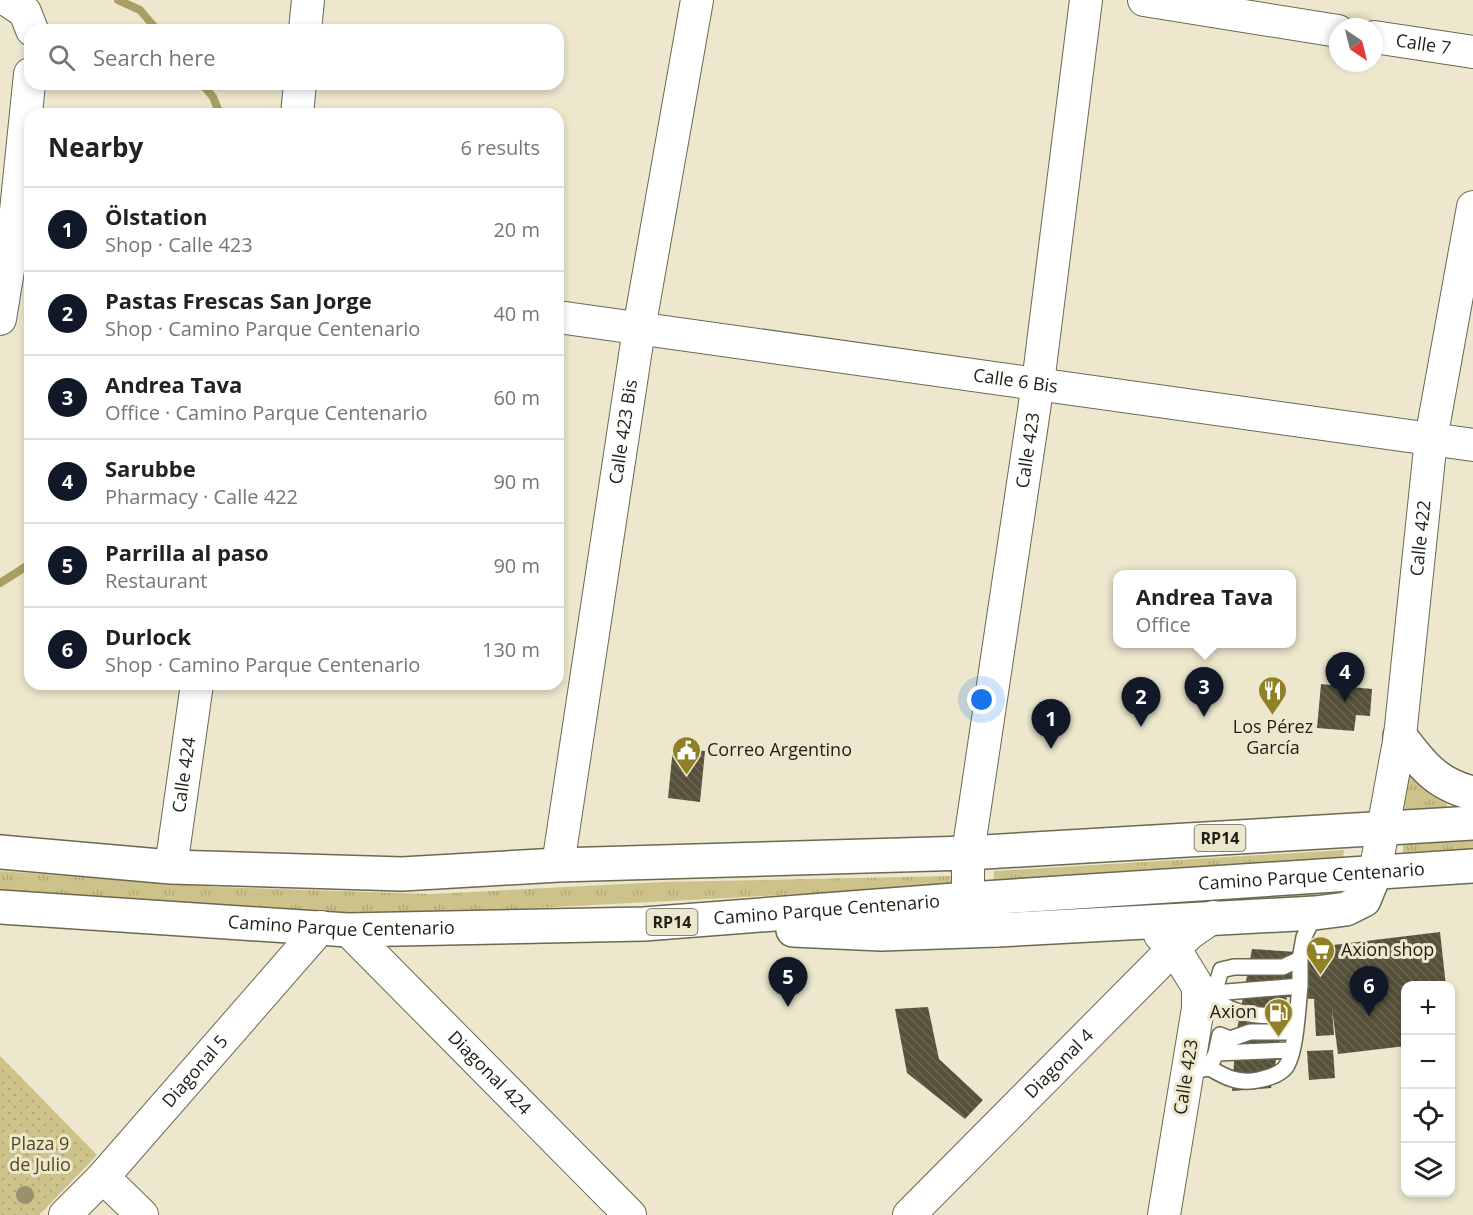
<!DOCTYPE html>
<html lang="en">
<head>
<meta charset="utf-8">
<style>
  body { margin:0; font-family:"Open Sans",sans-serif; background:#f6f6f6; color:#222 }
  .controls { position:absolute; right:18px; bottom:18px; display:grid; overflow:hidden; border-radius:12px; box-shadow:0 3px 9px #0003 }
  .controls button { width:54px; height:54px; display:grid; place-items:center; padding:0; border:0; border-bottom:2px solid #e0e0e0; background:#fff; color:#222; font:30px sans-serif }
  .compass { position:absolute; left:1329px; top:18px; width:54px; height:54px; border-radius:50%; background:#fff; box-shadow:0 3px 9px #0003; rotate:145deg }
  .you { position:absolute; left:982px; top:700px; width:21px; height:21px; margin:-15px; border:4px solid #fff; border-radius:50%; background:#1a73e8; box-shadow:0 0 0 9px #1a73e833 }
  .badge { display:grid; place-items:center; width:39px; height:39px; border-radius:50%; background:#111827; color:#fff; font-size:20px; font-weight:700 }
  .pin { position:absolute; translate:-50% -50px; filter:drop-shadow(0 2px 3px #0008) }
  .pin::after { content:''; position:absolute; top:32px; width:21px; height:18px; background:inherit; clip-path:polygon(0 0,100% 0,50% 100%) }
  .popup { position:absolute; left:1113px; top:570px; width:183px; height:78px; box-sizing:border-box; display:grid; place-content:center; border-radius:12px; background:#fff; filter:drop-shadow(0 2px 4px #0005); font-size:20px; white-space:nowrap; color:#767676 }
  .popup b { font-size:22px; color:#222 }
  .popup::after { content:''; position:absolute; left:50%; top:100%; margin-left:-12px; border:12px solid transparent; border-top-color:#fff }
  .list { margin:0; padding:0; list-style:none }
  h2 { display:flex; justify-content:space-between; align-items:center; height:78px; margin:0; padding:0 24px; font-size:26px }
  h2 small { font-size:20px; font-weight:400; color:#767676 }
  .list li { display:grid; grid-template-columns:39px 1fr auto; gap:18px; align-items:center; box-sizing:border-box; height:84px; padding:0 24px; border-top:2px solid #e0e0e0 }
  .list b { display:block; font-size:22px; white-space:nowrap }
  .list p { margin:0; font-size:20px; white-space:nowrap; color:#767676 }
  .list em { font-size:20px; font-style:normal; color:#767676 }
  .icon { flex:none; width:33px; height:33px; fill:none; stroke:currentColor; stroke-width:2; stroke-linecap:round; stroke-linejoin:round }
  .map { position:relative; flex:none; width:1473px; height:1215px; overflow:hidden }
  .search { position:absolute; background:#fff; box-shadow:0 3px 9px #0003; left:24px; top:24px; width:540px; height:66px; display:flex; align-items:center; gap:15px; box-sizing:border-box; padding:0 21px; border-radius:18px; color:#767676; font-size:22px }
  .panel { position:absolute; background:#fff; box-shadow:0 3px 9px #0003; left:24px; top:108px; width:540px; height:582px; border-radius:18px }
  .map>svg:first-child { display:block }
</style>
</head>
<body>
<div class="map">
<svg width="1473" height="1215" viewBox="0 0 1473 1215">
  <defs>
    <pattern id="grass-tufts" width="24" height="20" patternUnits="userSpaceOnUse" patternTransform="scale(1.5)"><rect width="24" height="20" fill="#cdc38a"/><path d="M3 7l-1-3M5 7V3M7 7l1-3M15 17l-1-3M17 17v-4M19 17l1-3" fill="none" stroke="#b0a776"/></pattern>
    <pattern id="park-dots" width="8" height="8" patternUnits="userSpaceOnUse" patternTransform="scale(1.5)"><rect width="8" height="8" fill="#cdc38a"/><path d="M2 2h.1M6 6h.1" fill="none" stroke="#b0a776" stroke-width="1.8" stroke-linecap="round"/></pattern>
    <pattern id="building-back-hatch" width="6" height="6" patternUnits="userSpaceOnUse" patternTransform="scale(1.5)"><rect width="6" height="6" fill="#55513b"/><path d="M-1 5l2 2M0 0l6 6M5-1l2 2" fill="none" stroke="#6a6654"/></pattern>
  </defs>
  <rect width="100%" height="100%" fill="#ece7cd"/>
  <path fill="url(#grass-tufts)" d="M1407,769L1446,796L1447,807L1404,814Z
    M1473,839V851L1403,856V844Z
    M1344,850L1343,859L993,884L994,871Z
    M0,871L218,887L431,894L662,882L951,876V886L368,917L0,890Z
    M1316,893L1317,905L1082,913L1072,908Z"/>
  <path fill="url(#park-dots)" d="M0,1056L97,1155L39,1215H0Z"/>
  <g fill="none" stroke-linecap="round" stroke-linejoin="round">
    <path stroke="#a99e64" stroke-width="8" d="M118,0L140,10L157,30
      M202,84L213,97L220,114
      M0,583L30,564"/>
  </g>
  <path fill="url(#building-back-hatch)" d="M1321,684L1372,689L1370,716L1356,715L1354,731L1317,728Z
    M673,748L705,751L700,802L668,798Z
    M1440,932L1446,986H1406V1046L1338,1054L1332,1009L1334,1035L1316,1036L1314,999L1287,997L1271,1088L1232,1091L1236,1035L1252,949L1326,954L1325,946Z
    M928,1007L939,1059L983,1100L965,1119L907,1073L895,1009Z
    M1333,1050L1335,1078L1309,1080L1307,1051Z"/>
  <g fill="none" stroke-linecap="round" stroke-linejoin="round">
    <defs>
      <path id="lane" d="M1207,990L1214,993L1300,986V959L1304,937L1315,913
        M1296,1016C1275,1016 1241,1017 1223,1005C1220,1002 1217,997 1214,993L1221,970L1234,967H1283L1300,959
        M1216,1053L1220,1035L1230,1039L1250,1032H1295
        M1212,1062L1216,1053L1292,1050
        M1186,1071L1210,1068C1226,1078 1240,1084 1258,1080C1267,1078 1277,1076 1284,1069C1296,1058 1298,1004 1300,986"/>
      <g id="street">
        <path d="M7,0L25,12L32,30"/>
        <path d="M1144,0L1338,31"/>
        <path d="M305,30L308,0"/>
        <path id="s1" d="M1374,37L1473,52"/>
        <path d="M297,114L300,84"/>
        <path id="s2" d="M558,317L1473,445"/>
        <path d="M0,319L13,240L30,74"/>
        <path id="s3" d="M558,865L639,329L697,0"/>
        <path id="s4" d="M171,867L197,684"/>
        <path id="s5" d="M1375,873L1400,736L1431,439L1473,207"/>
        <path id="s6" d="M968,899V853L1038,383L1086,0"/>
        <path id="s7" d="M348,930L630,1215"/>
        <path d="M1160,935L1174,948L1198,987V1008L1164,1215"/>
        <path d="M103,1177L142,1215"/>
        <path id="s8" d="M65,1215L103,1177L321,927"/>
        <path id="s9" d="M909,1215L1174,948L1190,933L1213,917"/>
      </g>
      <g id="primary">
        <path d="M1400,736C1421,764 1437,785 1473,793"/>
        <path d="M0,852L171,867L402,874L558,865L968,853L1473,823"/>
        <path d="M968,899L997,930L1315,913L1346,909L1364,900L1375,873"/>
        <path id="s10" d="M0,907L348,930L644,924L968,899L1473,866"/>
        <path d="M793,930L881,934L997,930"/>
      </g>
    </defs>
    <use href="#lane" stroke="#6c6851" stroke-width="18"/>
    <use href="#street" stroke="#6c6851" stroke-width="34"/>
    <use href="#primary" stroke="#6c6851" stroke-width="36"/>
    <use href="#lane" stroke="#fff" stroke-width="15"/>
    <use href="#street" stroke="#fff" stroke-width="32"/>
    <use href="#primary" stroke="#fff" stroke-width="33"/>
  </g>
  <circle fill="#97916c" cx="25" cy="1195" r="9"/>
  <defs>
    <symbol id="restaurant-pin" viewBox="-11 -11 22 30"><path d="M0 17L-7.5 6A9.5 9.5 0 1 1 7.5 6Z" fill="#908027" stroke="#ece7cd"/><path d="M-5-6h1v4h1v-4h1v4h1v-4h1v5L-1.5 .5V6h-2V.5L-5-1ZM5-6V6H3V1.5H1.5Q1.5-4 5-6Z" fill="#fff"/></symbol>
    <symbol id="civic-pin" viewBox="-11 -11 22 30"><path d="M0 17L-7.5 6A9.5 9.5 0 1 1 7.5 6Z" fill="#908027" stroke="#ece7cd"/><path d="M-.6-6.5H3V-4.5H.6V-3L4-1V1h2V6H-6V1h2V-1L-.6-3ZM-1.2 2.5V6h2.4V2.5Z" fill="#fff"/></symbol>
    <symbol id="supermarket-pin" viewBox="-11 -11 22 30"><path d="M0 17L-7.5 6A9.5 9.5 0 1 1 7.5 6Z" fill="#908027" stroke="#ece7cd"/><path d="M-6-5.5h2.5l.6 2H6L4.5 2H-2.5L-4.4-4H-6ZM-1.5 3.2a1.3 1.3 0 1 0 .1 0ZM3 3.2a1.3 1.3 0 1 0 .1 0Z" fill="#fff"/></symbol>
    <symbol id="fuel-pin" viewBox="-11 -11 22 30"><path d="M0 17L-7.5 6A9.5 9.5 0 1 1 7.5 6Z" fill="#908027" stroke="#ece7cd"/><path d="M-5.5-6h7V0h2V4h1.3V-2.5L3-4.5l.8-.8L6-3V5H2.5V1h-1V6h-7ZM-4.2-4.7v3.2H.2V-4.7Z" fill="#fff"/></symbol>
  </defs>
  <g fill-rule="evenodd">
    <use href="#restaurant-pin" x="1256" y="674" width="33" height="45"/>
    <use href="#civic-pin" x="670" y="734" width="33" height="45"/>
    <use href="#supermarket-pin" x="1304" y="934" width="33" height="45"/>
    <use href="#fuel-pin" x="1262" y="996" width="33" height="45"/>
  </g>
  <g text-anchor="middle" stroke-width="6" stroke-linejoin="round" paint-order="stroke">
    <g fill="#ece7cd" stroke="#5d5b4c" stroke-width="1.5">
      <rect x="1194.5" y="825" width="51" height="26" rx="4.5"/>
      <rect x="646.5" y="909" width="51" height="26" rx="4.5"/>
    </g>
    <g font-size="16" font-weight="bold" fill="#201f15">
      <text x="1220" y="844">RP14</text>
      <text x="672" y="928">RP14</text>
    </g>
    <g font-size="18" fill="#201f15" stroke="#ece7cd">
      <text dy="6" stroke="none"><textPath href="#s1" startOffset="50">Calle 7</textPath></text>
      <text dy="6" stroke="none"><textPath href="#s2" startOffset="462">Calle 6 Bis</textPath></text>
      <text dy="6" stroke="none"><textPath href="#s3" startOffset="438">Calle 423 Bis</textPath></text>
      <text dy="6" stroke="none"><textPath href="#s6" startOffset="453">Calle 423</textPath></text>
      <text dy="6" stroke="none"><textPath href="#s5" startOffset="338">Calle 422</textPath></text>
      <text dy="6" stroke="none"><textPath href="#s4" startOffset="93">Calle 424</textPath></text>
      <text dy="6" stroke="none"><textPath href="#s10" startOffset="1314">Camino Parque Centenario</textPath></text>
      <text dy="6" stroke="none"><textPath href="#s10" startOffset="828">Camino Parque Centenario</textPath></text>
      <text dy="6" stroke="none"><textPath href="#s10" startOffset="342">Camino Parque Centenario</textPath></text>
      <text dy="6" stroke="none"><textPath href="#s9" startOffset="213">Diagonal 4</textPath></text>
      <text dy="6" stroke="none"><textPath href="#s8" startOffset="194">Diagonal 5</textPath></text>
      <text dy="6" stroke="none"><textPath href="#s7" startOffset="201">Diagonal 424</textPath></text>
      <text transform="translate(1186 1077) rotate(-81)" y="6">Calle 423</text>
    </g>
    <g font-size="18" fill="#201f15" stroke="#ece7cd" text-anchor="start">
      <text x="1273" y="733" text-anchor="middle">Los Pérez<tspan x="1273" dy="21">García</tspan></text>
      <text x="707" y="756">Correo Argentino</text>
      <text x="1341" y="956">Axion shop</text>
      <text x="1257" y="1018" text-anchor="end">Axion</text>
    </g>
    <g font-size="18" fill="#524a1c" stroke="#ece7cd">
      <text x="40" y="1150">Plaza 9<tspan x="40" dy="21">de Julio</tspan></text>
    </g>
  </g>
</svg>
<div class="controls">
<button>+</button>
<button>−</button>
<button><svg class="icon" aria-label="locate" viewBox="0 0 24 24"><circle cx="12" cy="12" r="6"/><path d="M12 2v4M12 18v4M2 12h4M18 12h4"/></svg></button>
<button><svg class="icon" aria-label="layers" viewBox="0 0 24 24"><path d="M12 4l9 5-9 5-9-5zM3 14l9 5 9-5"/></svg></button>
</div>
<svg class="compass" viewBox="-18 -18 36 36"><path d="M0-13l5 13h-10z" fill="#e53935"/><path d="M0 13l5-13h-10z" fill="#767676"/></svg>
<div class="you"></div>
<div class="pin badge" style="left:1051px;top:749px">1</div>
<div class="pin badge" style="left:1141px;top:727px">2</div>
<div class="pin badge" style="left:1204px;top:717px">3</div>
<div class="popup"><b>Andrea Tava</b>Office</div>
<div class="pin badge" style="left:1345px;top:702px">4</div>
<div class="pin badge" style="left:788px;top:1007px">5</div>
<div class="pin badge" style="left:1369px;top:1016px">6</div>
<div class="search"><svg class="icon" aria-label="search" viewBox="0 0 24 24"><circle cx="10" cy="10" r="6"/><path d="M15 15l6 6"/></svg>Search here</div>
<section class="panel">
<h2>Nearby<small>6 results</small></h2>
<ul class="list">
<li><span class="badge">1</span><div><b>Ölstation</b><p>Shop · Calle 423</p></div><em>20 m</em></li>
<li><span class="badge">2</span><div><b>Pastas Frescas San Jorge</b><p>Shop · Camino Parque Centenario</p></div><em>40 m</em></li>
<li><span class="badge">3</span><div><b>Andrea Tava</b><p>Office · Camino Parque Centenario</p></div><em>60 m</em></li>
<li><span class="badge">4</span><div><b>Sarubbe</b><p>Pharmacy · Calle 422</p></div><em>90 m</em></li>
<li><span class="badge">5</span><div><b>Parrilla al paso</b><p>Restaurant</p></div><em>90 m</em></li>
<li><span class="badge">6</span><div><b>Durlock</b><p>Shop · Camino Parque Centenario</p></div><em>130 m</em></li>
</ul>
</section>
</div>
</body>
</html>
